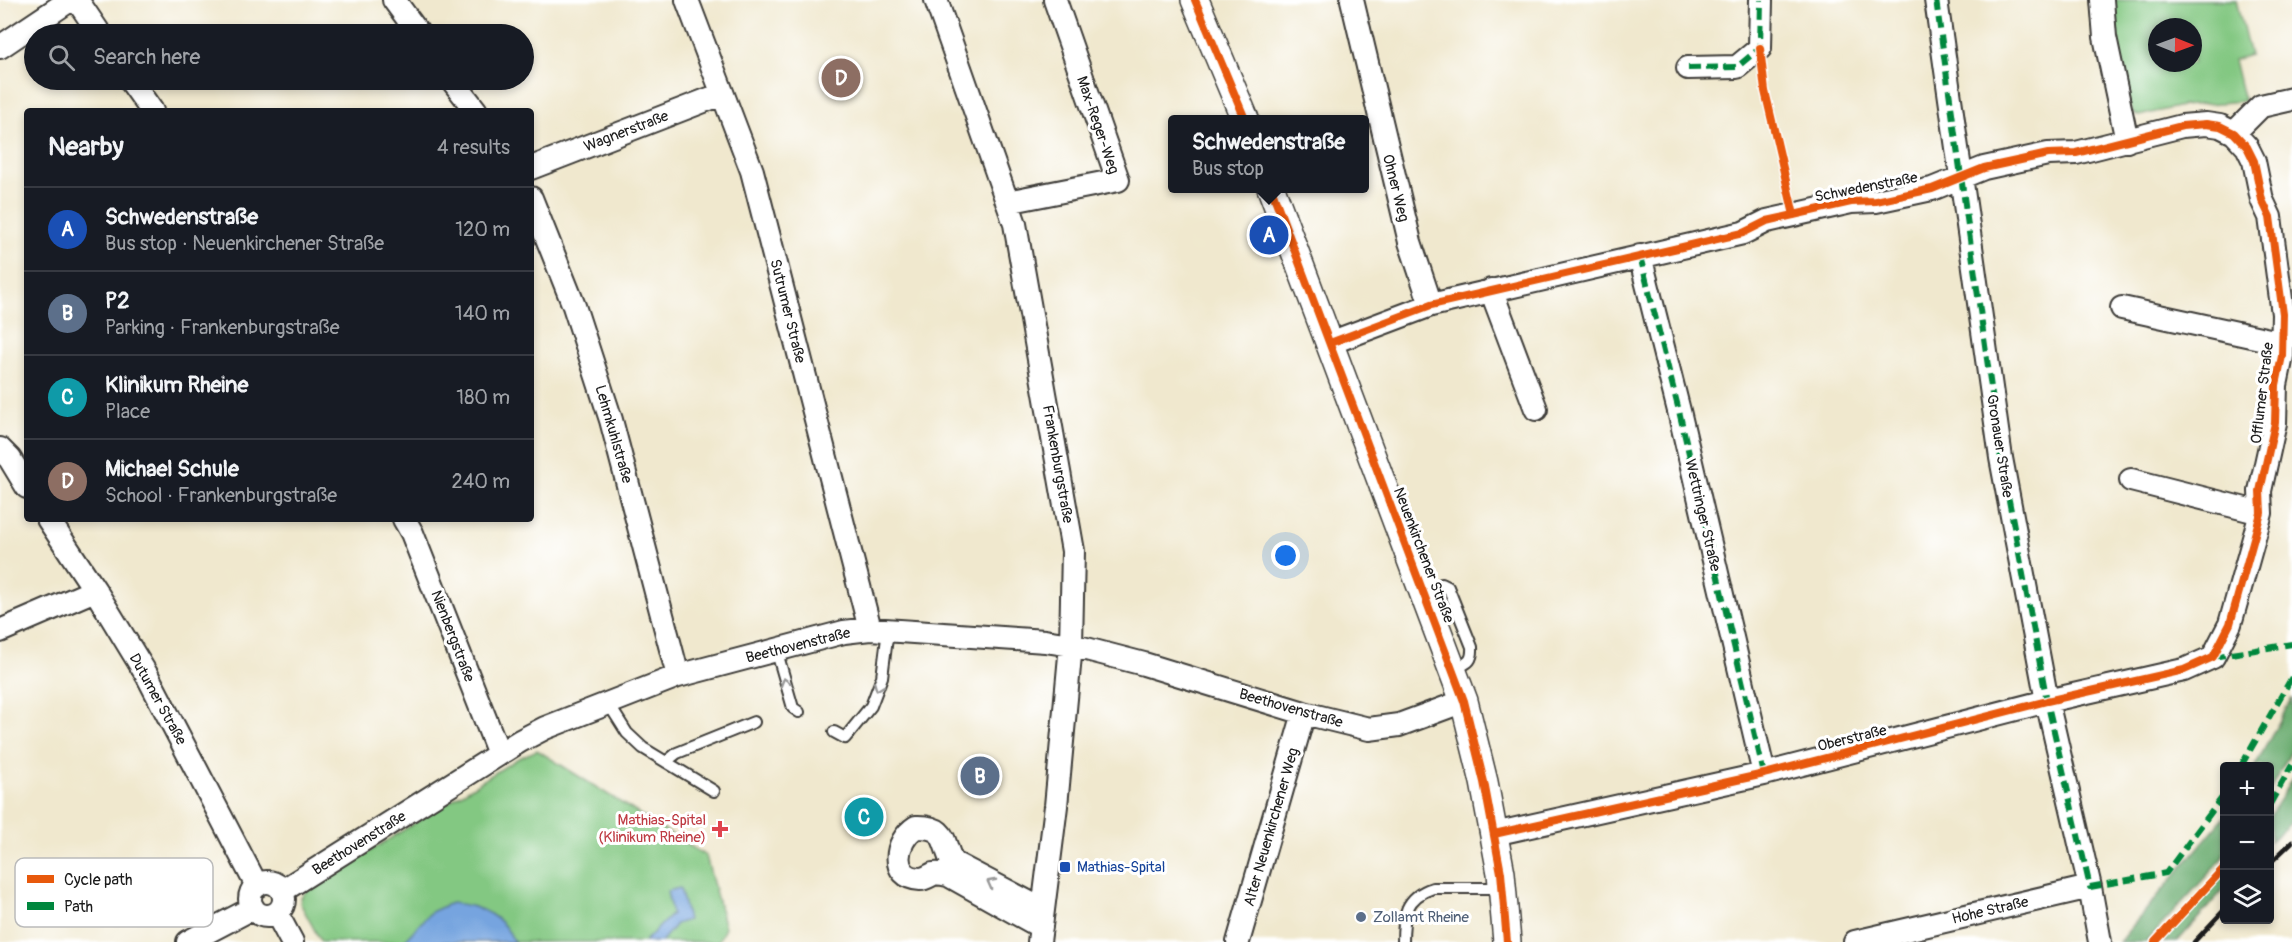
<!DOCTYPE html>
<html lang="en">
<head>
<meta charset="utf-8">
<style>
  body { margin:0; font-family:Pangolin,sans-serif; background:#20242c; color:#f1f3f6 }
  .controls { position:absolute; right:18px; bottom:18px; display:grid; overflow:hidden; border-radius:6px; box-shadow:0 3px 9px #0003 }
  .controls button { width:54px; height:54px; display:grid; place-items:center; padding:0; border:0; border-bottom:2px solid #363941; background:#171b24; color:#f1f3f6; font:30px sans-serif }
  .compass { position:absolute; left:2148px; top:18px; width:54px; height:54px; border-radius:50%; background:#171b24; box-shadow:0 3px 9px #0003; rotate:91deg }
  .you { position:absolute; left:1286px; top:556px; width:21px; height:21px; margin:-15px; border:4px solid #fff; border-radius:50%; background:#1a73e8; box-shadow:0 0 0 9px #1a73e833 }
  .badge { display:grid; place-items:center; width:39px; height:39px; border-radius:50%; background:#b45309; color:#fff; font-size:20px; font-weight:700 }
  .pin { position:absolute; translate:-50% -50%; border:3px solid #fff; box-shadow:0 2px 6px #0006 }
  .popup { position:absolute; left:1168px; top:115px; width:201px; height:78px; box-sizing:border-box; display:grid; place-content:center; border-radius:6px; background:#171b24; filter:drop-shadow(0 2px 4px #0005); font-size:20px; white-space:nowrap; color:#9ea1a6 }
  .popup b { font-size:22px; color:#f1f3f6 }
  .popup::after { content:''; position:absolute; left:50%; top:100%; margin-left:-12px; border:12px solid transparent; border-top-color:#171b24 }
  .list { margin:0; padding:0; list-style:none }
  h2 { display:flex; justify-content:space-between; align-items:center; height:78px; margin:0; padding:0 24px; font-size:26px }
  h2 small { font-size:20px; font-weight:400; color:#9ea1a6 }
  .list li { display:grid; grid-template-columns:39px 1fr auto; gap:18px; align-items:center; box-sizing:border-box; height:84px; padding:0 24px; border-top:2px solid #363941 }
  .list b { display:block; font-size:22px; white-space:nowrap }
  .list p { margin:0; font-size:20px; white-space:nowrap; color:#9ea1a6 }
  .list em { font-size:20px; font-style:normal; color:#9ea1a6 }
  .icon { flex:none; width:33px; height:33px; fill:none; stroke:currentColor; stroke-width:2; stroke-linecap:round; stroke-linejoin:round }
  .map { position:relative; flex:none; width:2292px; height:942px; overflow:hidden }
  .search { position:absolute; background:#171b24; box-shadow:0 3px 9px #0003; left:24px; top:24px; width:510px; height:66px; display:flex; align-items:center; gap:15px; box-sizing:border-box; padding:0 21px; border-radius:33px; color:#9ea1a6; font-size:22px }
  .panel { position:absolute; background:#171b24; box-shadow:0 3px 9px #0003; left:24px; top:108px; width:510px; height:414px; border-radius:6px }
  .map>svg:first-child { display:block }
</style>
</head>
<body>
<div class="map">
<svg width="2292" height="942" viewBox="0 0 2292 942">
  <rect width="100%" height="100%" fill="#fff"/>
  <filter id="ink" filterUnits="userSpaceOnUse"><feTurbulence type="fractalNoise" baseFrequency=".0167" numOctaves="2"/><feDisplacementMap in="SourceGraphic" scale="12" xChannelSelector="R" yChannelSelector="G"/><feConvolveMatrix kernelMatrix="1 2 1 2 8 2 1 2 1" color-interpolation-filters="sRGB"/></filter>
  <filter id="wash" filterUnits="userSpaceOnUse"><feTurbulence type="fractalNoise" baseFrequency=".008" numOctaves="4" result="noise"/><feDisplacementMap in="SourceGraphic" scale="24" xChannelSelector="R" yChannelSelector="G"/><feGaussianBlur stdDeviation="1.35" result="paint"/><feColorMatrix in="noise" values="0 0 0 0 0 0 0 0 0 0 0 0 0 0 0 0 0 1.4 0 .05"/><feComposite in="paint" operator="in"/></filter>
  <g filter="url(#wash)">
    <rect width="100%" height="100%" fill="#f0e8ce"/>
    <path fill="#83c882" stroke="#50724f" stroke-width="1.5" fill-rule="evenodd" d="M2111,0H2236L2250,55L2234,60L2244,101L2181,106L2139,116L2133,113L2129,105L2113,38ZM2157,27H2193V63H2157Z
      M537,750L706,856L725,928L718,942H321L300,903L301,898L306,891L517,759Z"/>
    <path fill="#6aac70" stroke="#436446" stroke-width="1.5" d="M2292,698V750L2270,789V766H2255Z
      M2292,778V822L2270,841V816Z
      M2224,817V857L2146,942H2119Z
      M2224,872V889L2177,942H2163L2173,927Z"/>
    <path fill="#76a4df" stroke="#49607e" stroke-width="1.5" d="M680,888L688,920L676,924L661,942H644L672,914L667,891Z
      M451,903C479,905 503,915 514,942H403L431,912Z"/>
  </g>
  <g filter="url(#ink)">
    <g fill="none" stroke-linecap="round" stroke-linejoin="round">
      <defs>
        <path id="service" d="M1424,592L1442,584L1448,587L1472,647C1473,663 1466,663 1453,670
          M776,649L793,708L799,712
          M608,703L627,733L643,748L714,791
          M834,732L845,738L871,706L882,677L888,630
          M666,762L677,753L754,722
          M1403,942C1403,916 1405,897 1433,888H1503"/>
        <path id="minor" d="M77,0L100,34
          M394,0L419,34
          M687,0L752,171L870,629
          M936,0L1015,224L1073,551L1071,645L1056,806L1039,942
          M1352,0L1410,242L1431,305
          M1936,0L2001,458L2047,701L2090,887L2100,942
          M2102,0L2105,37L2127,141
          M0,47L70,0
          M1688,68L1737,67L1760,48L1761,0
          M130,80L152,111
          M452,80L476,111
          M2234,133L2261,106L2292,99
          M531,168L722,94
          M531,198L574,306L611,420L678,676
          M1007,202L1118,180L1055,0
          M1640,256L1679,411L1764,774
          M1491,290L1536,409
          M2122,308L2283,343
          M1330,343L1431,305L1743,233L1767,221L1851,202L1876,201L1932,189L1984,168L2048,154L2076,153L2182,126L2206,124L2220,126L2234,133L2247,147L2254,161L2262,200L2270,217L2283,314L2282,356L2276,385L2275,423L2260,491L2261,513L2230,624L2213,657L2184,670L2047,701L1764,774L1494,834
          M0,449L10,459L27,487
          M2131,480L2261,513
          M48,519L95,590L148,677L257,886
          M404,519L412,533L499,754
          M0,631L95,590
          M250 899a17 17 0 1 1 34 0a17 17 0 1 1-34 0Z
          M282,891L520,741L545,728L678,676L844,632L870,629L1045,641L1071,645L1144,664L1304,713L1369,729L1399,725L1464,701
          M277,914L292,942
          M1041,927L948,875C943,874 937,873 933,874C929,876 925,879 920,879C890,878 894,841 916,827C947,826 942,841 952,862L1043,910
          M188,942L253,908
          M1238,942L1304,713
          M1855,942L2090,887"/>
        <path id="tertiary" d="M1195,0L1245,119
          M1271,188L1464,701L1484,782L1501,873L1507,942"/>
      </defs>
      <use href="#service" stroke="#3c3b37" stroke-width="14"/>
      <use href="#minor" stroke="#3c3b37" stroke-width="26"/>
      <use href="#tertiary" stroke="#3c3b37" stroke-width="30"/>
      <use href="#service" stroke="#fff" stroke-width="10"/>
      <use href="#minor" stroke="#fff" stroke-width="22"/>
      <use href="#tertiary" stroke="#fff" stroke-width="27"/>
      <path stroke="#1c1c1c" stroke-width="4.5" d="M2270,863L2292,842
        M2194,942L2224,910"/>
      <path stroke="#00873e" stroke-width="6" stroke-dasharray="12 6" stroke-linecap="butt" d="M1936,0L2001,458L2047,701L2090,887L2166,873L2224,795
        M1688,68L1737,67L1760,48L1761,0
        M1640,256L1679,411L1764,774
        M2213,657L2292,644
        M2241,766L2292,677
        M2270,804L2292,765"/>
      <defs>
        <path id="cycleway" d="M1195,0L1245,119
          M1760,48L1765,91L1794,215
          M1271,188L1464,701L1484,782L1501,873L1507,942
          M1330,343L1431,305L1743,233L1767,221L1851,202L1876,201L1932,189L1984,168L2048,154L2076,153L2182,126L2206,124L2220,126L2234,133L2247,147L2254,161L2262,200L2270,217L2283,314L2282,356L2276,385L2275,423L2260,491L2261,513L2230,624L2213,657L2184,670L2047,701L1764,774L1494,834
          M2155,942L2224,868"/>
      </defs>
      <use href="#cycleway" stroke="#fff" stroke-width="11"/>
      <use href="#cycleway" stroke="#e8590c" stroke-width="8"/>
    </g>
    <defs><path id="oneway-chevron" d="M-2-3.5L2.5 0L-2 3.5" fill="none" stroke-width="1.6" stroke-linecap="round" stroke-linejoin="round" transform="scale(1.5)"/></defs>
    <g stroke="#999">
      <use href="#oneway-chevron" transform="translate(785 682) rotate(-106)"/>
      <use href="#oneway-chevron" transform="translate(878 687) rotate(111)"/>
      <use href="#oneway-chevron" transform="translate(991 883) rotate(-152)"/>
    </g>
  </g>
  <path fill="#e0444e" stroke="#fff" stroke-width="2" d="M717 820h6v6h6v6h-6v6h-6v-6h-6v-6h6z"/>
  <rect fill="#1a4fb4" stroke="#fff" stroke-width="2" x="1059" y="861" width="12" height="12" rx="3"/>
  <circle fill="#5c6f8a" stroke="#fff" stroke-width="2" cx="1361" cy="917" r="6"/>
  <g text-anchor="middle" stroke-width="6" stroke-linejoin="round" paint-order="stroke">
    <g font-size="15" fill="#1c1c1c" stroke="#fff">
      <text transform="translate(1098 125) rotate(71)" y="5">Max-Reger-Weg</text>
      <text transform="translate(626 131) rotate(-21)" y="5">Wagnerstraße</text>
      <text transform="translate(1866 187) rotate(-11)" y="5">Schwedenstraße</text>
      <text transform="translate(1396 188) rotate(76)" y="5">Ohner Weg</text>
      <text transform="translate(788 311) rotate(76)" y="5">Sutrumer Straße</text>
      <text transform="translate(2262 393) rotate(-83)" y="5">Offlumer Straße</text>
      <text transform="translate(614 434) rotate(74)" y="5">Lehmkuhlstraße</text>
      <text transform="translate(2000 446) rotate(81)" y="5">Gronauer Straße</text>
      <text transform="translate(1058 464) rotate(80)" y="5">Frankenburgstraße</text>
      <text transform="translate(1703 515) rotate(77)" y="5">Wettringer Straße</text>
      <text transform="translate(1424 555) rotate(69)" y="5">Neuenkirchener Straße</text>
      <text transform="translate(453 636) rotate(69)" y="5">Nienbergstraße</text>
      <text transform="translate(798 645) rotate(-14)" y="5">Beethovenstraße</text>
      <text transform="translate(158 699) rotate(61)" y="5">Dutumer Straße</text>
      <text transform="translate(1291 708) rotate(16)" y="5">Beethovenstraße</text>
      <text transform="translate(1852 738) rotate(-14)" y="5">Oberstraße</text>
      <text transform="translate(1271 827) rotate(-74)" y="5">Alter Neuenkirchener Weg</text>
      <text transform="translate(359 843) rotate(-32)" y="5">Beethovenstraße</text>
      <text transform="translate(1990 910) rotate(-13)" y="5">Hohe Straße</text>
    </g>
    <g font-size="15" fill="#be3a42" stroke="#fff" text-anchor="end">
      <text x="706" y="825">Mathias-Spital<tspan x="706" dy="17">(Klinikum Rheine)</tspan></text>
    </g>
    <g font-size="15" fill="#164399" stroke="#fff" text-anchor="start">
      <text x="1077" y="872">Mathias-Spital</text>
    </g>
    <g font-size="15" fill="#4e5e75" stroke="#fff" text-anchor="start">
      <text x="1373" y="922">Zollamt Rheine</text>
    </g>
  </g>
  <rect x="15" y="858" width="198" height="69" rx="9" fill="#fff" stroke="#bbb" stroke-width="1.5"/>
  <rect x="27" y="875" width="27" height="8" fill="#e8590c"/>
  <rect x="27" y="902" width="27" height="8" fill="#00873e"/>
  <g font-size="16" fill="#1c1c1c">
    <text x="64" y="885">Cycle path</text>
    <text x="64" y="912">Path</text>
  </g>
</svg>
<div class="controls">
<button>+</button>
<button>−</button>
<button><svg class="icon" aria-label="layers" viewBox="0 0 24 24"><path d="M12 4l9 5-9 5-9-5zM3 14l9 5 9-5"/></svg></button>
</div>
<svg class="compass" viewBox="-18 -18 36 36"><path d="M0-13l5 13h-10z" fill="#e53935"/><path d="M0 13l5-13h-10z" fill="#9ea1a6"/></svg>
<div class="you"></div>
<div class="pin badge" style="left:1269px;top:235px;background:#1a4fb4">A</div>
<div class="popup"><b>Schwedenstraße</b>Bus stop</div>
<div class="pin badge" style="left:980px;top:776px;background:#5c6f8a">B</div>
<div class="pin badge" style="left:864px;top:817px;background:#0f9aa8">C</div>
<div class="pin badge" style="left:841px;top:78px;background:#8d6e63">D</div>
<div class="search"><svg class="icon" aria-label="search" viewBox="0 0 24 24"><circle cx="10" cy="10" r="6"/><path d="M15 15l6 6"/></svg>Search here</div>
<section class="panel">
<h2>Nearby<small>4 results</small></h2>
<ul class="list">
<li><span class="badge" style="background:#1a4fb4">A</span><div><b>Schwedenstraße</b><p>Bus stop · Neuenkirchener Straße</p></div><em>120 m</em></li>
<li><span class="badge" style="background:#5c6f8a">B</span><div><b>P2</b><p>Parking · Frankenburgstraße</p></div><em>140 m</em></li>
<li><span class="badge" style="background:#0f9aa8">C</span><div><b>Klinikum Rheine</b><p>Place</p></div><em>180 m</em></li>
<li><span class="badge" style="background:#8d6e63">D</span><div><b>Michael Schule</b><p>School · Frankenburgstraße</p></div><em>240 m</em></li>
</ul>
</section>
</div>
</body>
</html>
